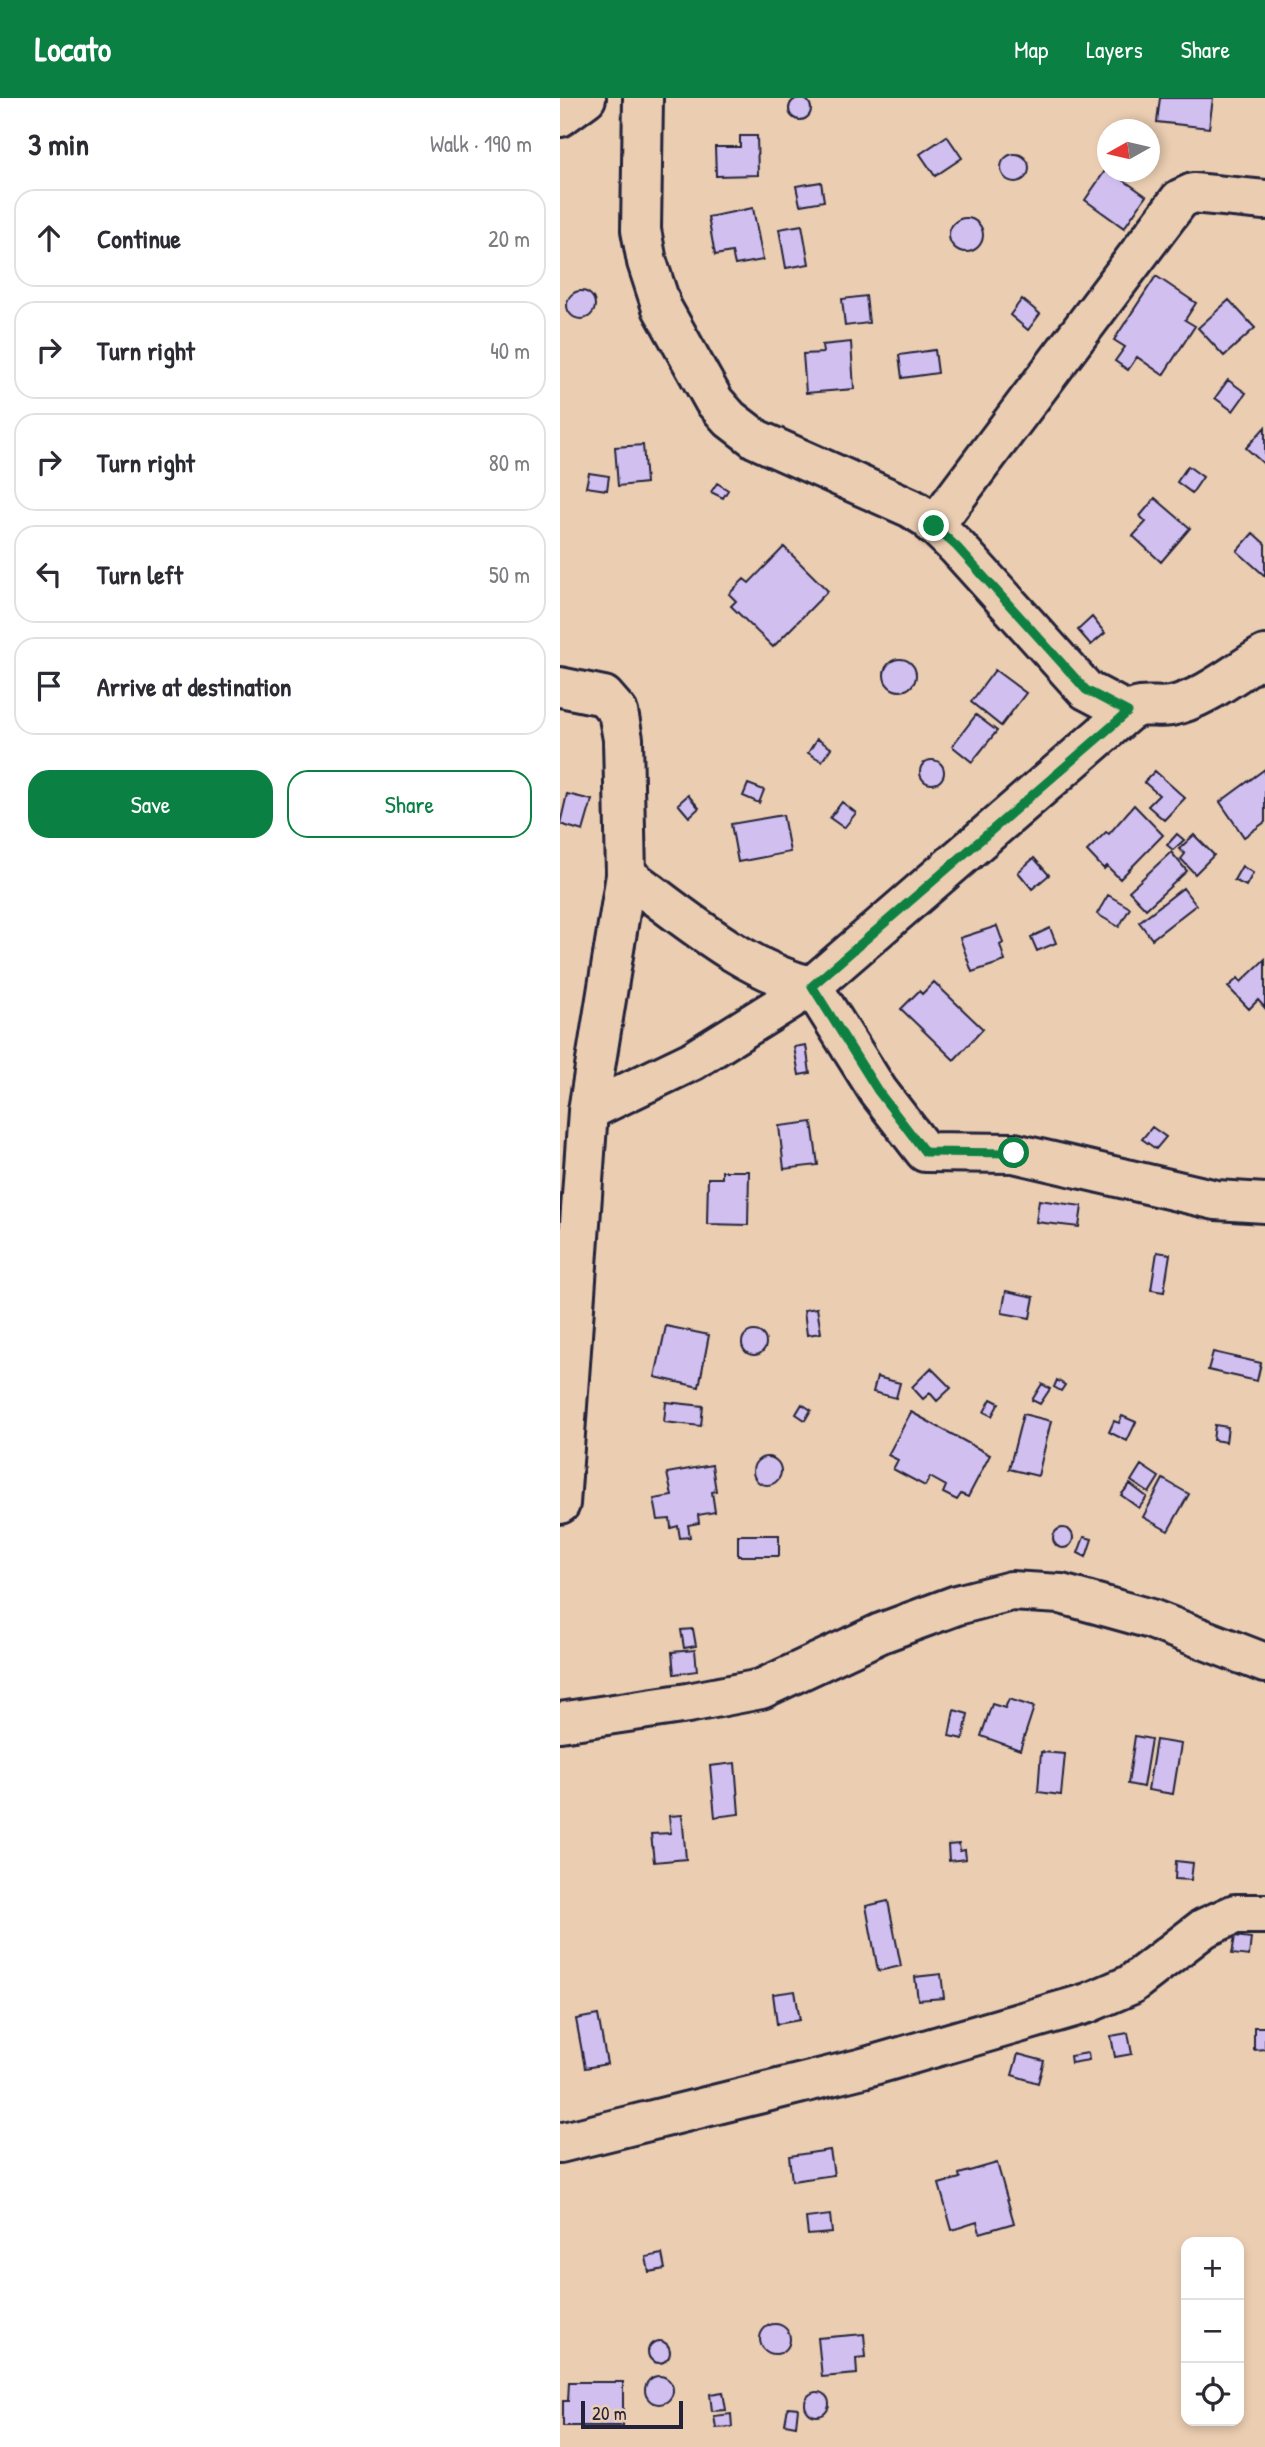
<!DOCTYPE html>
<html lang="en">
<head>
<meta charset="utf-8">
<style>
  body { margin:0; font-family:"Patrick Hand",sans-serif; background:#f2f2f3; color:#2b2b33 }
  .controls { position:absolute; right:21px; bottom:21px; display:grid; overflow:hidden; border-radius:14px; box-shadow:0 4px 10px #0003 }
  .controls button { width:63px; height:63px; display:grid; place-items:center; padding:0; border:0; border-bottom:2px solid #e1e1e2; background:#fff; color:#2b2b33; font:35px sans-serif }
  .compass { position:absolute; left:537px; top:21px; width:63px; height:63px; border-radius:50%; background:#fff; box-shadow:0 4px 10px #0003; rotate:262deg }
  .scale { position:absolute; left:21px; bottom:18px; width:102px; box-sizing:border-box; padding-left:7px; border:4px solid #22223b; border-top:0; font-size:19px; line-height:24px; white-space:nowrap; color:#22223b; -webkit-text-stroke:5px #ebceb2; paint-order:stroke }
  .stop { position:absolute; width:21px; height:21px; margin:-16px; border:5px solid #0b8043; border-radius:50%; background:#fff }
  .stop.end { background:#0b8043; border-color:#fff; box-shadow:0 2px 7px #0008 }
  .list { margin:0; padding:0; list-style:none }
  h2 { display:flex; justify-content:space-between; align-items:center; height:91px; margin:0; padding:0 28px; font-size:30px }
  h2 small { font-size:23px; font-weight:400; color:#7c7c81 }
  .list li { display:grid; grid-template-columns:46px 1fr auto; gap:21px; align-items:center; box-sizing:border-box; height:98px; margin:0 14px 14px; padding:0 14px; border:2px solid #e1e1e2; border-radius:21px }
  .list b { display:block; font-size:26px; white-space:nowrap }
  .list em { font-size:23px; font-style:normal; color:#7c7c81 }
  .actions { display:flex; gap:14px; padding:21px 28px }
  .actions a { flex:1; padding:16px 0; border:2px solid #0b8043; border-radius:21px; text-align:center; font-size:24px; color:#0b8043 }
  .actions .main { background:#0b8043; color:#fff }
  .icon { flex:none; width:38px; height:38px; fill:none; stroke:currentColor; stroke-width:2; stroke-linecap:round; stroke-linejoin:round }
  .map { position:relative; flex:none; width:705px; height:2349px; overflow:hidden }
  header { display:flex; align-items:center; gap:42px; box-sizing:border-box; height:98px; padding:0 35px; background:#0b8043; color:#fff }
  header strong { font-size:33px }
  nav { display:flex; gap:38px; margin-inline-start:auto; font-size:24px }
  main { display:flex }
  aside { flex:1; background:#fff }
  .map>svg:first-child { display:block }
</style>
</head>
<body>
<header>
<strong>Locato</strong>
<nav><a>Map</a><a>Layers</a><a>Share</a></nav>
</header>
<main>
<aside>
<h2>3 min<small>Walk · 190 m</small></h2>
<ul class="list">
<li><svg class="icon" aria-label="ahead" viewBox="0 0 24 24"><path d="M12 20V5M6 11l6-6 6 6"/></svg><div><b>Continue</b></div><em>20 m</em></li>
<li><svg class="icon" aria-label="right" viewBox="0 0 24 24"><path d="M7 20v-9h11M14 6l5 5-5 5"/></svg><div><b>Turn right</b></div><em>40 m</em></li>
<li><svg class="icon" aria-label="right" viewBox="0 0 24 24"><path d="M7 20v-9h11M14 6l5 5-5 5"/></svg><div><b>Turn right</b></div><em>80 m</em></li>
<li><svg class="icon" aria-label="left" viewBox="0 0 24 24"><path d="M17 20v-9H6M10 6l-5 5 5 5"/></svg><div><b>Turn left</b></div><em>50 m</em></li>
<li><svg class="icon" aria-label="arrive" viewBox="0 0 24 24"><path d="M6 21V4h12l-3 4 3 4H6"/></svg><div><b>Arrive at destination</b></div></li>
</ul>
<div class="actions"><a class="main">Save</a><a>Share</a></div>
</aside>
<div class="map">
<svg width="705" height="2349" viewBox="0 0 705 2349">
  <rect width="100%" height="100%" fill="#ebceb2"/>
  <filter id="ink" filterUnits="userSpaceOnUse"><feTurbulence type="fractalNoise" baseFrequency=".0143" numOctaves="2"/><feDisplacementMap in="SourceGraphic" scale="14" xChannelSelector="R" yChannelSelector="G"/><feConvolveMatrix kernelMatrix="1 2 1 2 8 2 1 2 1" color-interpolation-filters="sRGB"/></filter>
  <g filter="url(#ink)">
    <path fill="#d1bff0" stroke="#22223b" stroke-width="2" d="M600,0H653L649,30L597,24Z
      M229 11a11 11 0 1 1 22 0a11 11 0 1 1-22 0Z
      M180,38H197L198,77L156,78L155,49H180Z
      M387,38L402,60L375,78L360,56Z
      M441 70a14 14 0 1 1 28 0a14 14 0 1 1-28 0Z
      M547,70L548,74H552L586,98L564,130L525,102Z
      M261,84L264,103L240,107L236,88Z
      M193,110L203,162L175,167L172,154L155,157L148,119Z
      M389 137a17 17 0 1 1 34 0a17 17 0 1 1-34 0Z
      M242,127L249,166L226,170L219,131Z
      M596,178L636,205L625,222L635,228L603,277L577,259L568,272L555,263L565,249L554,242Z
      M7 207a14 14 0 1 1 28 0a14 14 0 1 1-28 0Z
      M306,198L309,225L285,228L282,201Z
      M462,201L480,216L468,232L450,217Z
      M669,202L695,230L664,258L638,230Z
      M291,244L294,291L246,295L243,256L263,255L262,247Z
      M375,252L378,275L342,280L339,257Z
      M668,282L686,295L673,313L655,300Z
      M705,329V367L686,350Z
      M83,347L86,385L58,388L55,349Z
      M628,368L643,379L632,395L617,384Z
      M29,375L49,378L47,392L26,389Z
      M157,385L168,392L163,400L151,394Z
      M595,400L630,430L601,464L573,438L586,424L580,418Z
      M693,435L705,446V478L677,453Z
      M224,449L268,493L213,549L171,508L176,503L169,496L184,481L189,485Z
      M532,519L545,535L531,547L518,532Z
      M324 577a16 16 0 1 1 32 0a16 16 0 1 1-32 0Z
      M435,572L466,595L441,628L411,604Z
      M416,617L437,633L412,664L392,648Z
      M257,641L271,650L262,663L248,655Z
      M360 674a12 12 0 1 1 24 0a12 12 0 1 1-24 0Z
      M705,671V724L684,739L660,704Z
      M595,673L625,700L604,722L588,708L599,697L584,684Z
      M188,686L204,692L199,705L183,698Z
      M7,696L32,702L23,733L0,726Z
      M128,697L139,710L129,719L118,706Z
      M282,704L296,715L284,730L270,720Z
      M574,707L603,737L560,781L547,768L544,771L527,753L546,734L549,736Z
      M223,717L230,754L178,764L171,726Z
      M617,736L624,742L613,752L607,747Z
      M634,737L654,757L635,776L621,761L625,756L619,751Z
      M611,754L627,773L586,811L569,793Z
      M474,760L489,777L472,791L458,774Z
      M682,768L693,775L686,788L674,782Z
      M623,790L636,807L592,841L579,824Z
      M548,797L570,810L559,829L537,816Z
      M437,828L443,845L440,847L445,863L412,874L400,840Z
      M490,830L496,845L477,853L471,839Z
      M705,861V910L698,902L689,911L668,889L678,880L681,884Z
      M374,884L423,931L394,962L341,911L359,893L362,896Z
      M246,947L250,975L239,977L234,949Z
      M252,1024L258,1067L224,1071L219,1028Z
      M592,1029L606,1039L596,1051L582,1041Z
      M162,1073H189L188,1127L147,1126L148,1080H162Z
      M479,1102L522,1108L519,1129L476,1124Z
      M597,1154L610,1156L604,1194L591,1192Z
      M446,1193L474,1199L470,1220L442,1215Z
      M257,1210L261,1235L247,1237L244,1212Z
      M106,1228L149,1237L139,1289L95,1279Z
      M182 1245a12 12 0 1 1 24 0a12 12 0 1 1-24 0Z
      M653,1254L701,1265L697,1283L648,1272Z
      M371,1270L391,1290L377,1303L370,1295L363,1301L352,1289Z
      M317,1279L340,1285L336,1300L313,1294Z
      M497,1282L505,1287L501,1293L494,1289Z
      M482,1286L490,1291L480,1306L472,1302Z
      M431,1301L439,1305L432,1318L424,1314Z
      M106,1304L143,1308L141,1328L104,1324Z
      M242,1306L251,1312L245,1322L236,1316Z
      M351,1314L430,1357L408,1399L401,1396L397,1402L383,1395L386,1388L370,1379L365,1388L333,1371L338,1362L328,1357Z
      M463,1316L491,1323L478,1378L449,1371Z
      M562,1318L576,1324L567,1343L549,1334L554,1323L559,1325Z
      M655,1327L668,1329L666,1344L653,1342Z
      M193 1373a14 14 0 1 1 28 0a14 14 0 1 1-28 0Z
      M152,1367L156,1393L152,1394L155,1414L138,1417L139,1425L128,1427L130,1439L120,1440L118,1428L111,1430L110,1421L98,1422L94,1401L112,1398L107,1375Z
      M581,1367L599,1379L589,1395L571,1383Z
      M603,1381L629,1396L608,1433L583,1419Z
      M570,1386L587,1399L579,1410L561,1397Z
      M493 1440a10 10 0 1 1 20 0a10 10 0 1 1-20 0Z
      M178,1437H219V1458H178Z
      M524,1439L532,1441L526,1459L518,1455Z
      M133,1531L136,1548L124,1550L121,1532Z
      M135,1552L137,1573L114,1576L112,1554Z
      M449,1601L474,1609L460,1652L421,1638L432,1606L445,1610Z
      M394,1612L408,1616L403,1641L389,1638Z
      M575,1638L591,1641L583,1689L568,1686Z
      M596,1642L621,1646L613,1696L588,1692Z
      M481,1654L505,1656L501,1697L478,1694Z
      M175,1665L179,1716L155,1719L150,1668Z
      M122,1717L126,1761L94,1764L91,1736L111,1735L109,1718Z
      M399,1746L400,1753L405,1752L406,1761L389,1763L388,1747Z
      M616,1763L633,1765L631,1782L615,1781Z
      M328,1803L341,1868L318,1873L306,1808Z
      M675,1838L691,1840L689,1858L672,1856Z
      M381,1876L384,1900L358,1902L355,1879Z
      M235,1893L240,1922L217,1926L213,1896Z
      M38,1917L47,1966L25,1970L16,1921Z
      M694,1929H705V1951L694,1952Z
      M568,1935L572,1956L555,1959L551,1938Z
      M528,1955L529,1962L511,1965L510,1958Z
      M458,1956L484,1963L478,1985L452,1977Z
      M270,2052L274,2077L232,2083L229,2058Z
      M437,2065L454,2125L420,2135L417,2124L392,2132L379,2086L400,2080L399,2076Z
      M270,2117L272,2135L248,2137L246,2120Z
      M102,2156L105,2171L89,2174L86,2159Z
      M200 2241a15 15 0 1 1 30 0a15 15 0 1 1-30 0Z
      M304,2236L306,2259L296,2260L297,2276L262,2279L258,2240Z
      M88 2254a11 11 0 1 1 22 0a11 11 0 1 1-22 0Z
      M85 2292a14 14 0 1 1 28 0a14 14 0 1 1-28 0Z
      M9,2284H63V2328H3V2303H8Z
      M163,2294L166,2312L152,2313L150,2296Z
      M245 2306a12 12 0 1 1 24 0a12 12 0 1 1-24 0Z
      M228,2309L238,2310L236,2328L225,2326Z
      M171,2316L172,2329L156,2330L154,2318Z"/>
    <g fill="none" stroke-linecap="round" stroke-linejoin="round">
      <defs>
        <path id="street" d="M83,0L81,132L87,164L102,210L154,303L170,321L196,341L351,410L367,420L397,449L526,592L568,614C584,604 594,611 611,608C645,601 676,574 705,557
          M0,19L26,0
          M374,428L620,101L633,95L705,102
          M0,589L44,598L58,614L63,641L66,777L28,1013L0,1406
          M66,777C122,817 184,873 252,888L318,993L365,1054L454,1055L656,1102L705,1105
          M28,1013L132,963L252,888L568,614
          M0,1624L128,1605L201,1591L321,1535L397,1507L451,1493L501,1496L591,1521L705,1565
          M0,2045L303,1970L528,1905L570,1887L644,1830L675,1816H705"/>
      </defs>
      <use href="#street" stroke="#22223b" stroke-width="44"/>
      <use href="#street" stroke="#ebceb2" stroke-width="38"/>
    </g>
  </g>
  <g fill="none" stroke-linecap="round" stroke-linejoin="round" filter="url(#ink)">
    <path stroke="#0b8043" stroke-width="9" d="M374,428L397,449L526,592L568,614L252,888L318,993L365,1054L454,1055"/>
  </g>
</svg>
<div class="controls">
<button>+</button>
<button>−</button>
<button><svg class="icon" aria-label="locate" viewBox="0 0 24 24"><circle cx="12" cy="12" r="6"/><path d="M12 2v4M12 18v4M2 12h4M18 12h4"/></svg></button>
</div>
<svg class="compass" viewBox="-18 -18 36 36"><path d="M0-13l5 13h-10z" fill="#e53935"/><path d="M0 13l5-13h-10z" fill="#7c7c81"/></svg>
<div class="scale">20 m</div>
<div class="stop" style="left:454px;top:1055px"></div>
<div class="stop end" style="left:374px;top:428px"></div>
</div>
</main>
</body>
</html>
